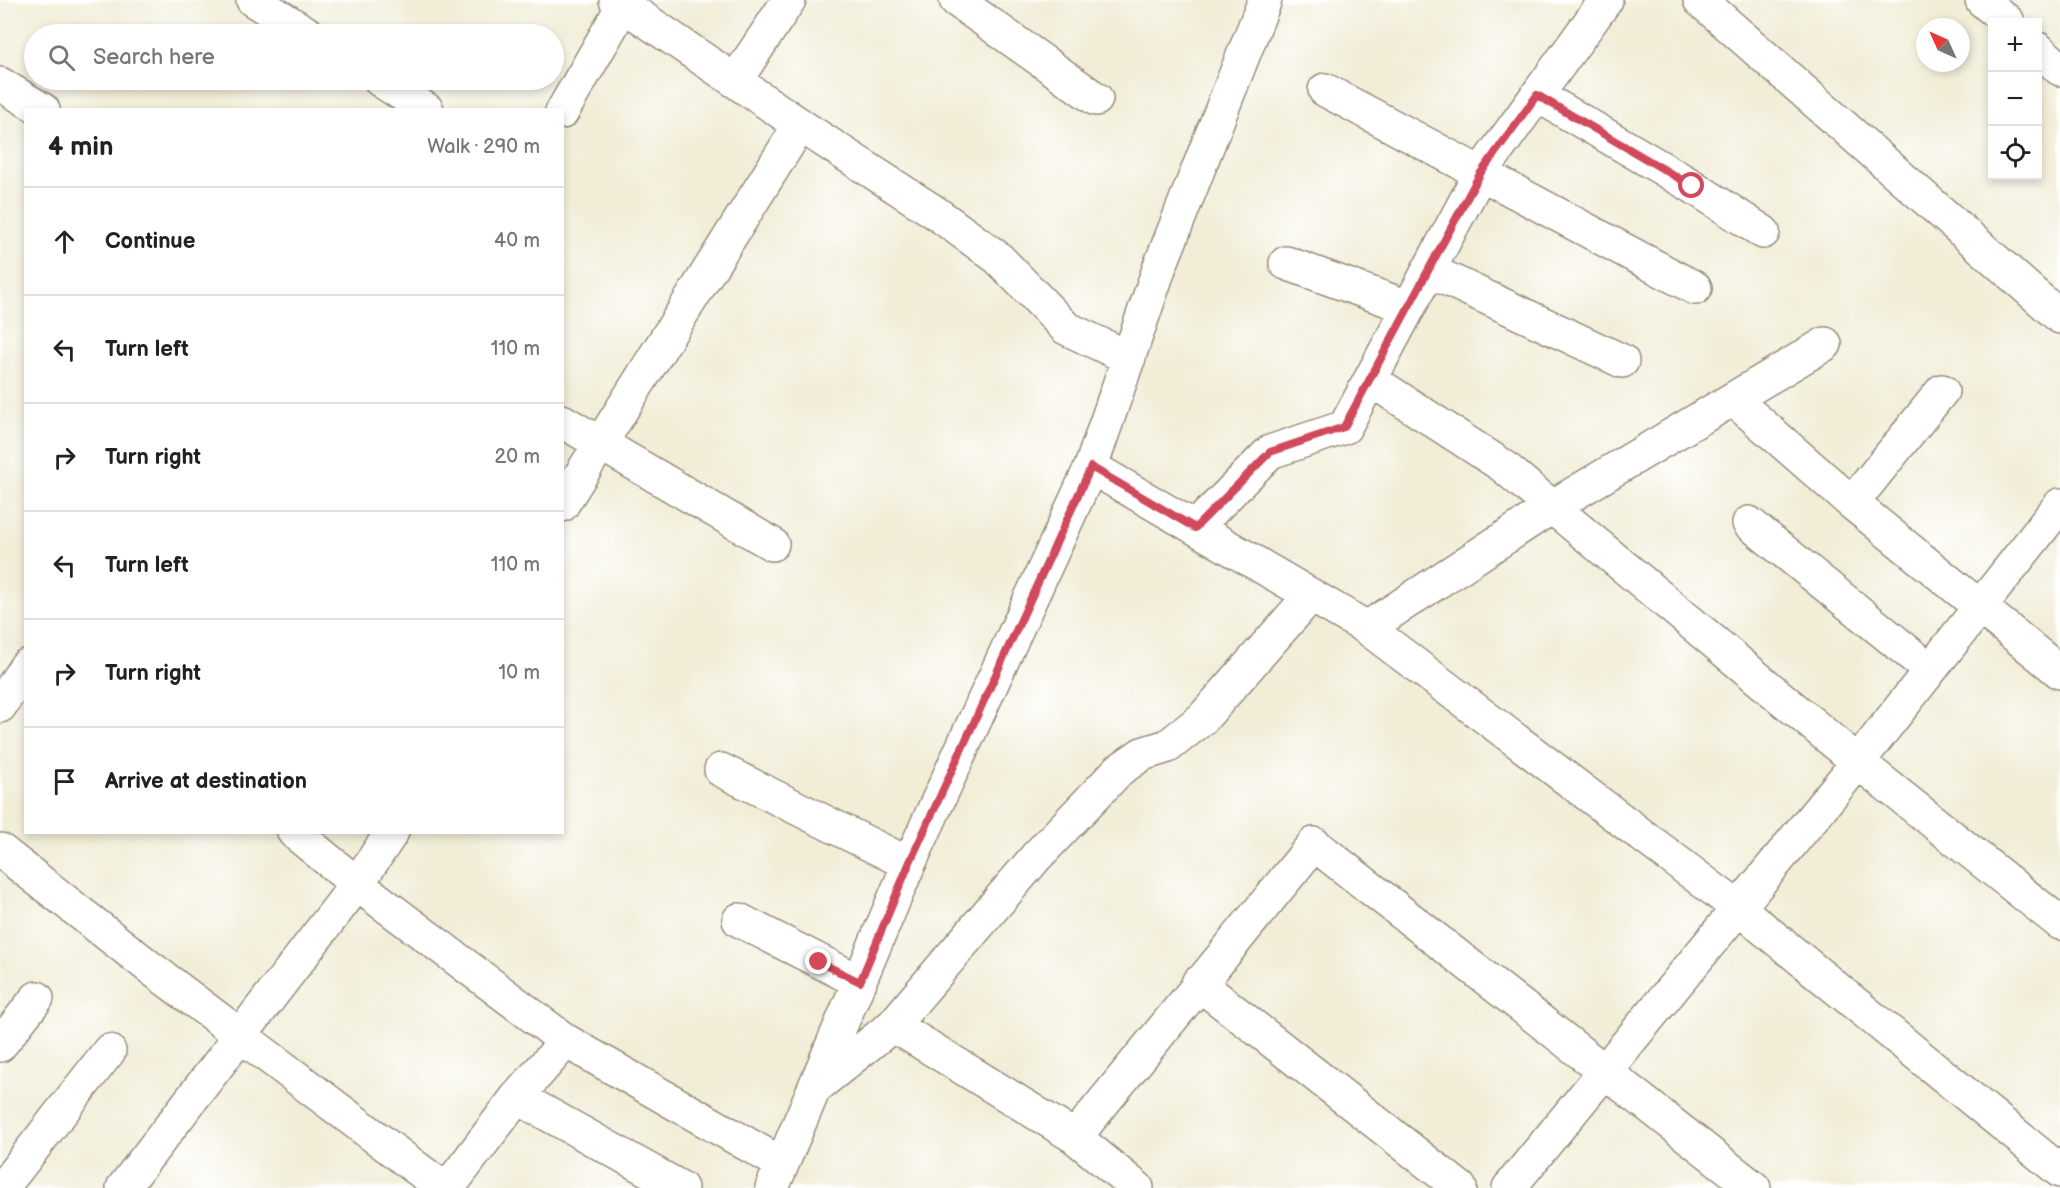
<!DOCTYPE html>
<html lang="en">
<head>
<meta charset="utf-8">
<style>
  body { margin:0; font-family:"Balsamiq Sans",sans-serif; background:#f6f6f6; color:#222 }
  .controls { position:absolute; right:18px; top:18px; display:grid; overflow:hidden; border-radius:0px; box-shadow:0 3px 9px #0003 }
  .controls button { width:54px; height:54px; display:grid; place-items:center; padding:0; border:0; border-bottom:2px solid #e0e0e0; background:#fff; color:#222; font:30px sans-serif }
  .compass { position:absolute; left:1916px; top:18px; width:54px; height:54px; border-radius:50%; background:#fff; box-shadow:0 3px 9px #0003; rotate:315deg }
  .stop { position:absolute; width:18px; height:18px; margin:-14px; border:4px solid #d1495b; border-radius:50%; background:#fff }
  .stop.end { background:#d1495b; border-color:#fff; box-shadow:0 2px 6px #0008 }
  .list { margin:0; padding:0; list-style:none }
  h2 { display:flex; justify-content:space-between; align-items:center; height:78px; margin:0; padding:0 24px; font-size:26px }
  h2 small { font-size:20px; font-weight:400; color:#767676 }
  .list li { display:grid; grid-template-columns:39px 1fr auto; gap:18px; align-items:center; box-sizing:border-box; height:108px; padding:0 24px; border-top:2px solid #e0e0e0 }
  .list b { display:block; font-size:22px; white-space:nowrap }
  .list em { font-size:20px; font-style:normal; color:#767676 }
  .icon { flex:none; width:33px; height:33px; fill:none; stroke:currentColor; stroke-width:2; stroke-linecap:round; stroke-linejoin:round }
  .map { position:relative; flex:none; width:2060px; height:1188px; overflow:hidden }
  .search { position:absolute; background:#fff; box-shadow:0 3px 9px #0003; left:24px; top:24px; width:540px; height:66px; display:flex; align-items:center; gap:15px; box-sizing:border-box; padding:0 21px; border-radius:33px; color:#767676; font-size:22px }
  .panel { position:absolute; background:#fff; box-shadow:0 3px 9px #0003; left:24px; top:108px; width:540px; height:726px; border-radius:0px }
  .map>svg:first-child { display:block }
</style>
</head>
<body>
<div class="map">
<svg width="2060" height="1188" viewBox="0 0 2060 1188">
  <rect width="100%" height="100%" fill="#fff"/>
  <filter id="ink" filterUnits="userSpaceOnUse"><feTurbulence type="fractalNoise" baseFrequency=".0167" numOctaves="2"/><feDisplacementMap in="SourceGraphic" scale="12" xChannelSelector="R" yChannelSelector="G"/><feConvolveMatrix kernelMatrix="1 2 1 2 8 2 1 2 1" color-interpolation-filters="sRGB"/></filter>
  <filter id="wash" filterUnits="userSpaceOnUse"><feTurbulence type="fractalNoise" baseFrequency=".008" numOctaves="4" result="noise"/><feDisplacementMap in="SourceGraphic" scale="24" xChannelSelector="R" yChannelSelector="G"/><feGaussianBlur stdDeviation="1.35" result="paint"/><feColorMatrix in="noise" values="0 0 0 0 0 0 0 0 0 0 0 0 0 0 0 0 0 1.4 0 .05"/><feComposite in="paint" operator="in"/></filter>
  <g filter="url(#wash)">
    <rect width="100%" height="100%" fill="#f1edd7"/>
  </g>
  <g filter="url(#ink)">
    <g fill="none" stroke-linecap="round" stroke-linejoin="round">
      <defs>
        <path id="street" d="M253,0L308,34
          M616,0L800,125L936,213L998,258L1066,328L1129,358
          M956,0L1096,99
          M1700,0L2060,317
          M1982,0L2008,22
          M2038,49L2060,69
          M380,80L427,110
          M735,81L789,0
          M0,84L43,110
          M1325,90L1695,288
          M1537,95L1692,186L1763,232
          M562,112L624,4
          M1286,263L1408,307
          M1428,270L1622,361
          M1371,380L1503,466L1858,762L2060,923
          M1733,399L1852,503L2060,672
          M562,421L772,544
          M1091,467L1367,628L1737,907L2060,1171
          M1852,503L1942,391
          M562,505L800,125
          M1749,523L1929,669
          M1195,528L1270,452L1345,427L1480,174L1606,0
          M1367,628L1550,508L1825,344
          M0,706L26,666
          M721,770L909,864
          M294,832L357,884L566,1041L782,1164
          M0,850L148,966L443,1188
          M739,920L860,982
          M1198,983L1460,1188
          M893,1025L1075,1137L1137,1188
          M0,1045L37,998
          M816,1087L893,1025L1036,857L1119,770L1142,754L1168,746L1203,718L1311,595
          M517,1097L681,1188
          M1075,1137L1314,844L1754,1188
          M2,1188L109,1051
          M123,1188L357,884L392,832
          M448,1188L517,1097L566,1041
          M772,1188L909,864L1091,467L1160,266L1265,0
          M1509,1188L1858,762L2060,505"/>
      </defs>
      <use href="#street" stroke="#968c7a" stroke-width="36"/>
      <use href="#street" stroke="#fff" stroke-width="33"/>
    </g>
  </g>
  <g fill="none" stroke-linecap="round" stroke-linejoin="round" filter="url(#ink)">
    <path stroke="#d1495b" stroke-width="8" d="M819,962L860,982L909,864L1091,467L1195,528L1270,452L1344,427L1480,174L1537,95L1692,186"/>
  </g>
</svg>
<div class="controls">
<button>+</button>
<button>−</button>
<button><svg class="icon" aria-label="locate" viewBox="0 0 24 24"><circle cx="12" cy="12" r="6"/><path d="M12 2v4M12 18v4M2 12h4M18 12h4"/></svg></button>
</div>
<svg class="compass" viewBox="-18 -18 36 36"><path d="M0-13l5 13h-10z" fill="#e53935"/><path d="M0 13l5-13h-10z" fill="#767676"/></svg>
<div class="stop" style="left:1692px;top:186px"></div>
<div class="stop end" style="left:819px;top:962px"></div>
<div class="search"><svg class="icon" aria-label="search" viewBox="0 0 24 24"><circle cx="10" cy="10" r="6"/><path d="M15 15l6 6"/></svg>Search here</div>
<section class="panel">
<h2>4 min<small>Walk · 290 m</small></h2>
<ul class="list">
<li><svg class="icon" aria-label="ahead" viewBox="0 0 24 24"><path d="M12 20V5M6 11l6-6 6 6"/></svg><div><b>Continue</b></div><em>40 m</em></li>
<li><svg class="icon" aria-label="left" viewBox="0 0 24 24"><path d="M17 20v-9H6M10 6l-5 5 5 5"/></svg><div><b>Turn left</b></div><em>110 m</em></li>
<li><svg class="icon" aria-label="right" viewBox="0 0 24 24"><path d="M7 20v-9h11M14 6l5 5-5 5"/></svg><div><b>Turn right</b></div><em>20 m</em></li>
<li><svg class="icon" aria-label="left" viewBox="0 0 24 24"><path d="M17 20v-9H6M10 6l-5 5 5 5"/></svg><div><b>Turn left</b></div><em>110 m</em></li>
<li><svg class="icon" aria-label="right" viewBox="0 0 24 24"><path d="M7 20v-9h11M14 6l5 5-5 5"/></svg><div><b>Turn right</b></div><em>10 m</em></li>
<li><svg class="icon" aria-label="arrive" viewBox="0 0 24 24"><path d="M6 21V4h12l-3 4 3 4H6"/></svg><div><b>Arrive at destination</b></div></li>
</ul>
</section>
</div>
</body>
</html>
